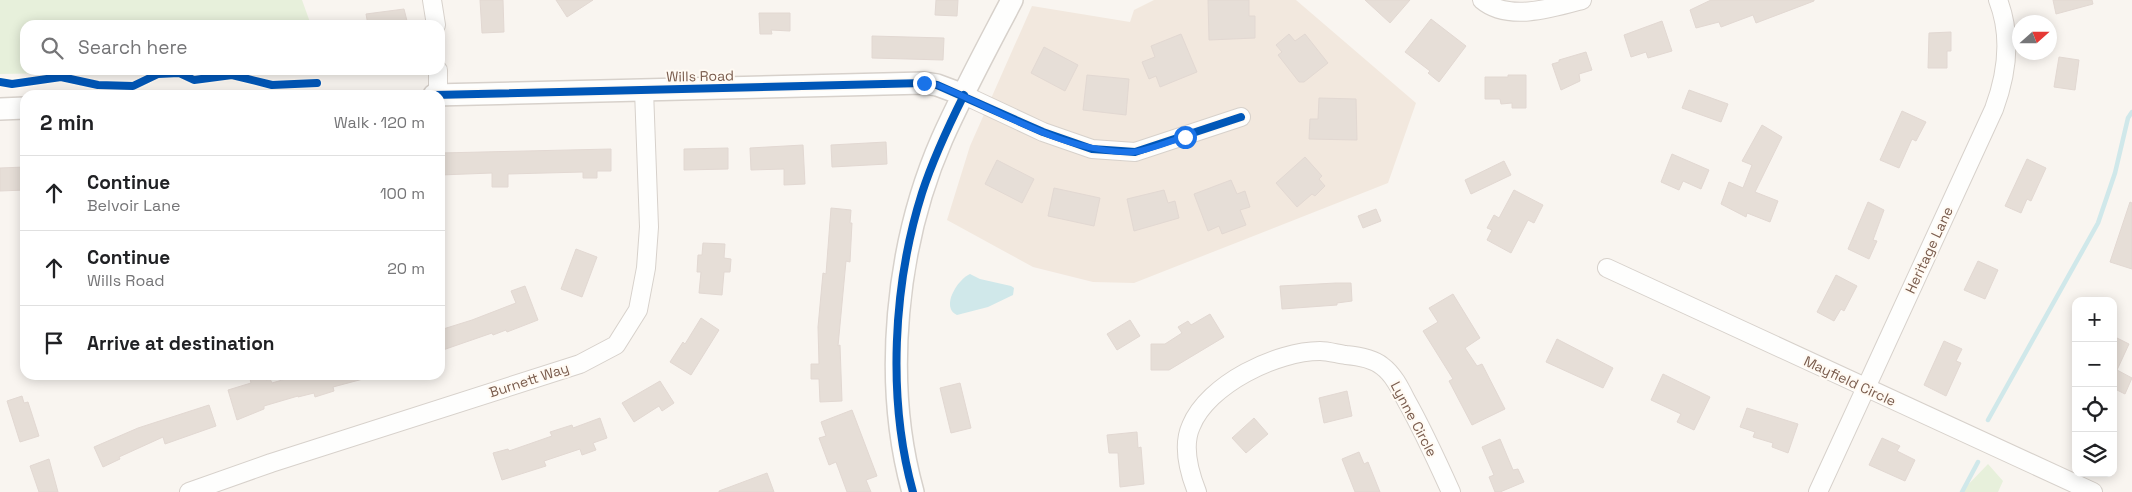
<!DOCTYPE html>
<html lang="en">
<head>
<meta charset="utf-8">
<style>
  body { margin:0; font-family:"Space Grotesk",sans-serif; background:#f2f2f2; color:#202124 }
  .controls { position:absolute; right:15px; bottom:15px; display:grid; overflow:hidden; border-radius:10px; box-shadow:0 2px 12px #0003 }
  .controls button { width:45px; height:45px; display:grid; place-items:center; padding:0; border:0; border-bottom:1px solid #e0e0e0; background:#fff; color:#202124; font:25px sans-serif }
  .compass { position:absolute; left:2012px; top:15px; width:45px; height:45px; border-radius:50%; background:#fff; box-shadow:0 2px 12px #0003; rotate:69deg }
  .stop { position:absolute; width:15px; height:15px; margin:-11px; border:4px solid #1a73e8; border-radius:50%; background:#fff }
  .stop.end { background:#1a73e8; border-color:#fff; box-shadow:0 1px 5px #0008 }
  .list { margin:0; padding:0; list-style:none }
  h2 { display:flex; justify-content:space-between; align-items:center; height:65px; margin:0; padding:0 20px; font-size:21px }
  h2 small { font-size:16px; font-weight:400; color:#757577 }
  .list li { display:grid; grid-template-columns:32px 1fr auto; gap:15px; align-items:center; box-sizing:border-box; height:75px; padding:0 20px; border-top:1px solid #e0e0e0 }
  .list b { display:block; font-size:19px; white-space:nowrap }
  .list p { margin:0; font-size:16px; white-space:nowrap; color:#757577 }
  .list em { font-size:16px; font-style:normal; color:#757577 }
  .icon { flex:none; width:28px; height:28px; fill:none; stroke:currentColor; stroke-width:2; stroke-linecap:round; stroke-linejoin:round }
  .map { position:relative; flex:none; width:2132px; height:492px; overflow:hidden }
  .search { position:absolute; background:#fff; box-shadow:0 2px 12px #0003; left:20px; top:20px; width:425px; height:55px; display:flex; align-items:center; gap:12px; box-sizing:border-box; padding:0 18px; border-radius:15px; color:#757577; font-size:19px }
  .panel { position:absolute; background:#fff; box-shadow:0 2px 12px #0003; left:20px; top:90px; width:425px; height:290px; border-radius:15px }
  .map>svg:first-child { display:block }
</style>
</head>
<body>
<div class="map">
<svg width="2132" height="492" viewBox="0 0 2132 492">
  <rect width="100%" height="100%" fill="#f9f5f0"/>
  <path fill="#f2e8de" d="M1154,0H1296L1416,103L1388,183L1134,283L1093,282L1033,267L947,220L970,146L1032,6L1130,22L1134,10Z"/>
  <path fill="#e7f0db" d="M0,0H302L311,25H25V70H237L0,74Z
    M1988,464L2003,481L1998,492H1961Z"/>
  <path fill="#d0e8ea" d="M970,274L980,279L1011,286L1014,288L1013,295L988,307L957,315C940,307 958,279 970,274Z"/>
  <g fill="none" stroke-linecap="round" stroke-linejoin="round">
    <path stroke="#d0e8ea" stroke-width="4.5" d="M1988,420L2098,223L2115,173L2128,118L2132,112
      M1962,492L1978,462"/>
  </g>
  <path fill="#e6ded7" stroke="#e2d8d2" d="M480,0H503L504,32L482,33Z
    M556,0H593L567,17Z
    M936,0H958L957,16L935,15Z
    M1208,0H1249V16H1255V38L1209,40Z
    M1365,0H1410L1390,23Z
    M1711,0H1814V1L1756,23L1753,15L1721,27L1719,22L1696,28L1690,10Z
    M2053,0H2092L2093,4L2056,14Z
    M404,9L408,25H368L366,14Z
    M759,13H790V31L771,30L772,34H760Z
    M1431,19L1466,46L1439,82L1428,73L1430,71L1405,52Z
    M1662,21L1672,51L1648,58L1646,52L1631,57L1624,35Z
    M1951,32V51H1947V68H1928L1929,33Z
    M1181,34L1197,72L1160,87L1156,76L1149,79L1142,62L1155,57L1151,46Z
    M1289,34L1295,41L1305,34L1328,63L1304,82H1299L1278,55L1282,52L1276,45Z
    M872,36L944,38L943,60L872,58Z
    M1044,47L1078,65L1065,91L1031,73Z
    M1586,52L1592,70L1579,74L1580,81L1561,90L1552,64L1559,62V60Z
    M2059,57L2079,60L2075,90L2054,87Z
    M1087,75L1129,79L1126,115L1083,110Z
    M1508,75H1526V108H1512V103L1501,104L1500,99H1485V77H1508Z
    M1689,90L1728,104L1721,122L1682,108Z
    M1319,98L1356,99L1357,140L1309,139L1310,119H1318Z
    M1902,111L1926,122L1916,141L1912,139L1899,168L1880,160Z
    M1762,125L1782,137L1755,192L1778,201L1770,222L1747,213L1746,217L1721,204L1729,182L1743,188L1752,165L1742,161Z
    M886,142L887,164L832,167L831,145Z
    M803,145L805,184L784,185V169L751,170L750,148Z
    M728,148V169L684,170V149Z
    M611,149V171H597V178H583V172L508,174V187H492V173L440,175V153Z
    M1672,154L1709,170L1701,189L1683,181L1679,190L1661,182Z
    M1305,157L1322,176L1319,179L1325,186L1315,196L1312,194L1297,207L1276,183Z
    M2027,159L2046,168L2031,201L2027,199L2021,213L2005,206Z
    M997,160L1034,179L1022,203L985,184Z
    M1504,161L1511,175L1471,194L1465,180Z
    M25,167V190L0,191V168Z
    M1231,180L1237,194L1245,191L1250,207L1240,210L1246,225L1222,234L1219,226L1208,231L1194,194Z
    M1054,188L1100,198L1094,226L1048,216Z
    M1164,190L1168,203L1175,201L1179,218L1134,231L1127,199Z
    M1514,190L1543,205L1534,223L1528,220L1511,253L1487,240L1492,230L1487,228L1494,215L1499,218Z
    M1868,202L1884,210L1873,240L1877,241L1869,259L1848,249Z
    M2130,202L2132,203V269L2110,262Z
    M831,208L851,210L850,223H852L850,262L846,261L838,346L840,345L842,401L820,402L819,379H811V364H819L818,327L823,273L826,274Z
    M1376,209L1381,221L1363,228L1358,216Z
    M703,243L725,244L724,258L731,259L730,272H724L722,295L699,293L701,272H697L698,255H702Z
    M576,249L597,257L582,297L561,289Z
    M1978,261L1998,270L1985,299L1964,290Z
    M1836,275L1857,286L1844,311L1841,309L1834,321L1817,312Z
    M1336,283H1351L1352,301L1337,303V305L1282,309L1280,286Z
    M525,286L538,320L507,332L506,330L493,335L492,333L440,351V330L472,320L516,303L511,291Z
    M1453,294L1480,338L1465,348L1477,366L1482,364L1505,409L1472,425L1449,381L1453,379L1423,331L1438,322L1429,308Z
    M1210,314L1224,337L1169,370H1151V344H1165L1182,333L1178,327L1188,321L1191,325Z
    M701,318L719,330L691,375L670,362L683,342L685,344Z
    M1130,320L1140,336L1117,350L1107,334Z
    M2113,336L2129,344L2117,370L2132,378L2125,394L2113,388Z
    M1557,339L1613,368L1603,388L1546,362Z
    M1944,341L1962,349L1956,361L1961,363L1946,396L1924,385Z
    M1663,374L1710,397L1694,430L1677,422L1681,414L1651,400Z
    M249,375H264L266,380L270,379L272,383L299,375H363V379L333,387L334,391L315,397L314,393L298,397V396L264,406V409L237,420L228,390L251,383Z
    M660,381L674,403L662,411L659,406L634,422L622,403Z
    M960,383L971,428L951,433L940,388Z
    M1347,391L1352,416L1324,423L1319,398Z
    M22,396L24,403L28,402L39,436L20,442L7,401Z
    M209,405L216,426L165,444L163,437L119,457L120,459L103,467L94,447L138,428Z
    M1747,408L1798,424L1788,453L1772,447L1773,443L1753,437L1755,432L1740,427Z
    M852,410L877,476L866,480L871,492H847L836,462L829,465L819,438L826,436L821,422Z
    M600,418L607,438L593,443L596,450L582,455L580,449L544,461L546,466L502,480L493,453L508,449L509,451L552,436L550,432L572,425L573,428Z
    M1254,418L1268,434L1246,453L1232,438Z
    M1137,432L1138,448L1141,447L1144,484L1120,487L1118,453H1109L1107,435Z
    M1882,438L1900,446L1897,451L1915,460L1905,481L1869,465Z
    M1500,439L1513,470L1518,469L1524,482L1500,492H1495L1489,477L1494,475L1482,447Z
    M1359,452L1364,464L1368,462L1380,492H1355L1342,459Z
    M49,459L58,492H39L30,466Z
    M767,473L774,492H719V491Z"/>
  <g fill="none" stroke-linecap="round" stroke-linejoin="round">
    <defs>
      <path id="minor" d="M432,0L436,25
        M1482,0C1508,22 1553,8 1582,0
        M438,95V70
        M964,95L1043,132L1092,149L1135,152L1241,117
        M1607,268L2093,492
        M189,492L271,463L580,364L616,345L638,310L646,268L649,227L644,90
        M1197,492C1189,472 1182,446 1191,426C1208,384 1277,351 1320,351C1328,351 1338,354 1346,355C1358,356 1372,358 1382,366C1393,374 1400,388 1406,400C1423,430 1437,461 1451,492
        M1818,492L1994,109C2007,74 2012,36 1998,0"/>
      <path id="tertiary" d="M434,95L924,83L937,85L964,95
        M0,109L25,108
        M913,492C882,381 896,244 942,139C963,92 988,46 1012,0"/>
    </defs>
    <use href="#minor" stroke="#d7d1cb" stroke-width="20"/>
    <use href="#tertiary" stroke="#d7d1cb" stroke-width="24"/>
    <use href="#minor" stroke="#fefefd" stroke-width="18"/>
    <use href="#tertiary" stroke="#fefefd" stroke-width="21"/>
    <defs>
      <path id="cycleway" d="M0,82L12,84L61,77L98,85L133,86L158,74L179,73L194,80L232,75L272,85L317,83
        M434,95L924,83L937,85L1043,132L1092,149L1135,152L1241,117
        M913,492C887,399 893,285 922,193C933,159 948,127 964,95"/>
    </defs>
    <use href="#cycleway" stroke="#fffaf3" stroke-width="11"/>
    <use href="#cycleway" stroke="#0057b8" stroke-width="8"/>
  </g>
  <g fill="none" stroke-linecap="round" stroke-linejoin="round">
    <path stroke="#1a73e8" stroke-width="6" d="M924,83L937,85C1000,110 1063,153 1133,152C1147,151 1170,141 1185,137"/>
  </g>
  <g text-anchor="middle" stroke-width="4" stroke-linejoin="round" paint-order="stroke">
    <g font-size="14" fill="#7a5c4d" stroke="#fffaf3">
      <text transform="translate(700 76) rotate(-1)" y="5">Wills Road</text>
      <text transform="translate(1929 250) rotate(-65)" y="5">Heritage Lane</text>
      <text transform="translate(529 380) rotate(-18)" y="5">Burnett Way</text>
      <text transform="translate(1850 381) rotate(25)" y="5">Mayfield Circle</text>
      <text transform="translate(1414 419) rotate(62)" y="5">Lynne Circle</text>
    </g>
  </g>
</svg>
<div class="controls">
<button>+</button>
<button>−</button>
<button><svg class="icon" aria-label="locate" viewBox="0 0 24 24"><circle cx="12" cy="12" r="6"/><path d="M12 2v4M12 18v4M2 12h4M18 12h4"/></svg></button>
<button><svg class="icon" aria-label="layers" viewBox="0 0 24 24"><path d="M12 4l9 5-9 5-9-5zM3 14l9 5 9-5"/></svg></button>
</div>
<svg class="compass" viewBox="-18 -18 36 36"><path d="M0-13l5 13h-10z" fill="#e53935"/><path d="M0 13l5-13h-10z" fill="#757577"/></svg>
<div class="stop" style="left:1185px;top:137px"></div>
<div class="stop end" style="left:924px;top:83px"></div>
<div class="search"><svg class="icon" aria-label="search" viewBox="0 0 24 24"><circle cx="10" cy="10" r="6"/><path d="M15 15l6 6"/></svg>Search here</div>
<section class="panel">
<h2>2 min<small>Walk · 120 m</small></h2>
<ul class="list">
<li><svg class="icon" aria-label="ahead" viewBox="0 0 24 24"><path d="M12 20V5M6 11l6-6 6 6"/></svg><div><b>Continue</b><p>Belvoir Lane</p></div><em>100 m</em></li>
<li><svg class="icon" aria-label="ahead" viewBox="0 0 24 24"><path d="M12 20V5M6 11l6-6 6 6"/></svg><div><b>Continue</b><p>Wills Road</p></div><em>20 m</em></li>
<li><svg class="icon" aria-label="arrive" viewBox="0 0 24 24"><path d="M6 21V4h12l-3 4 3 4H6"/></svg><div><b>Arrive at destination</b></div></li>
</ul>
</section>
</div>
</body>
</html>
